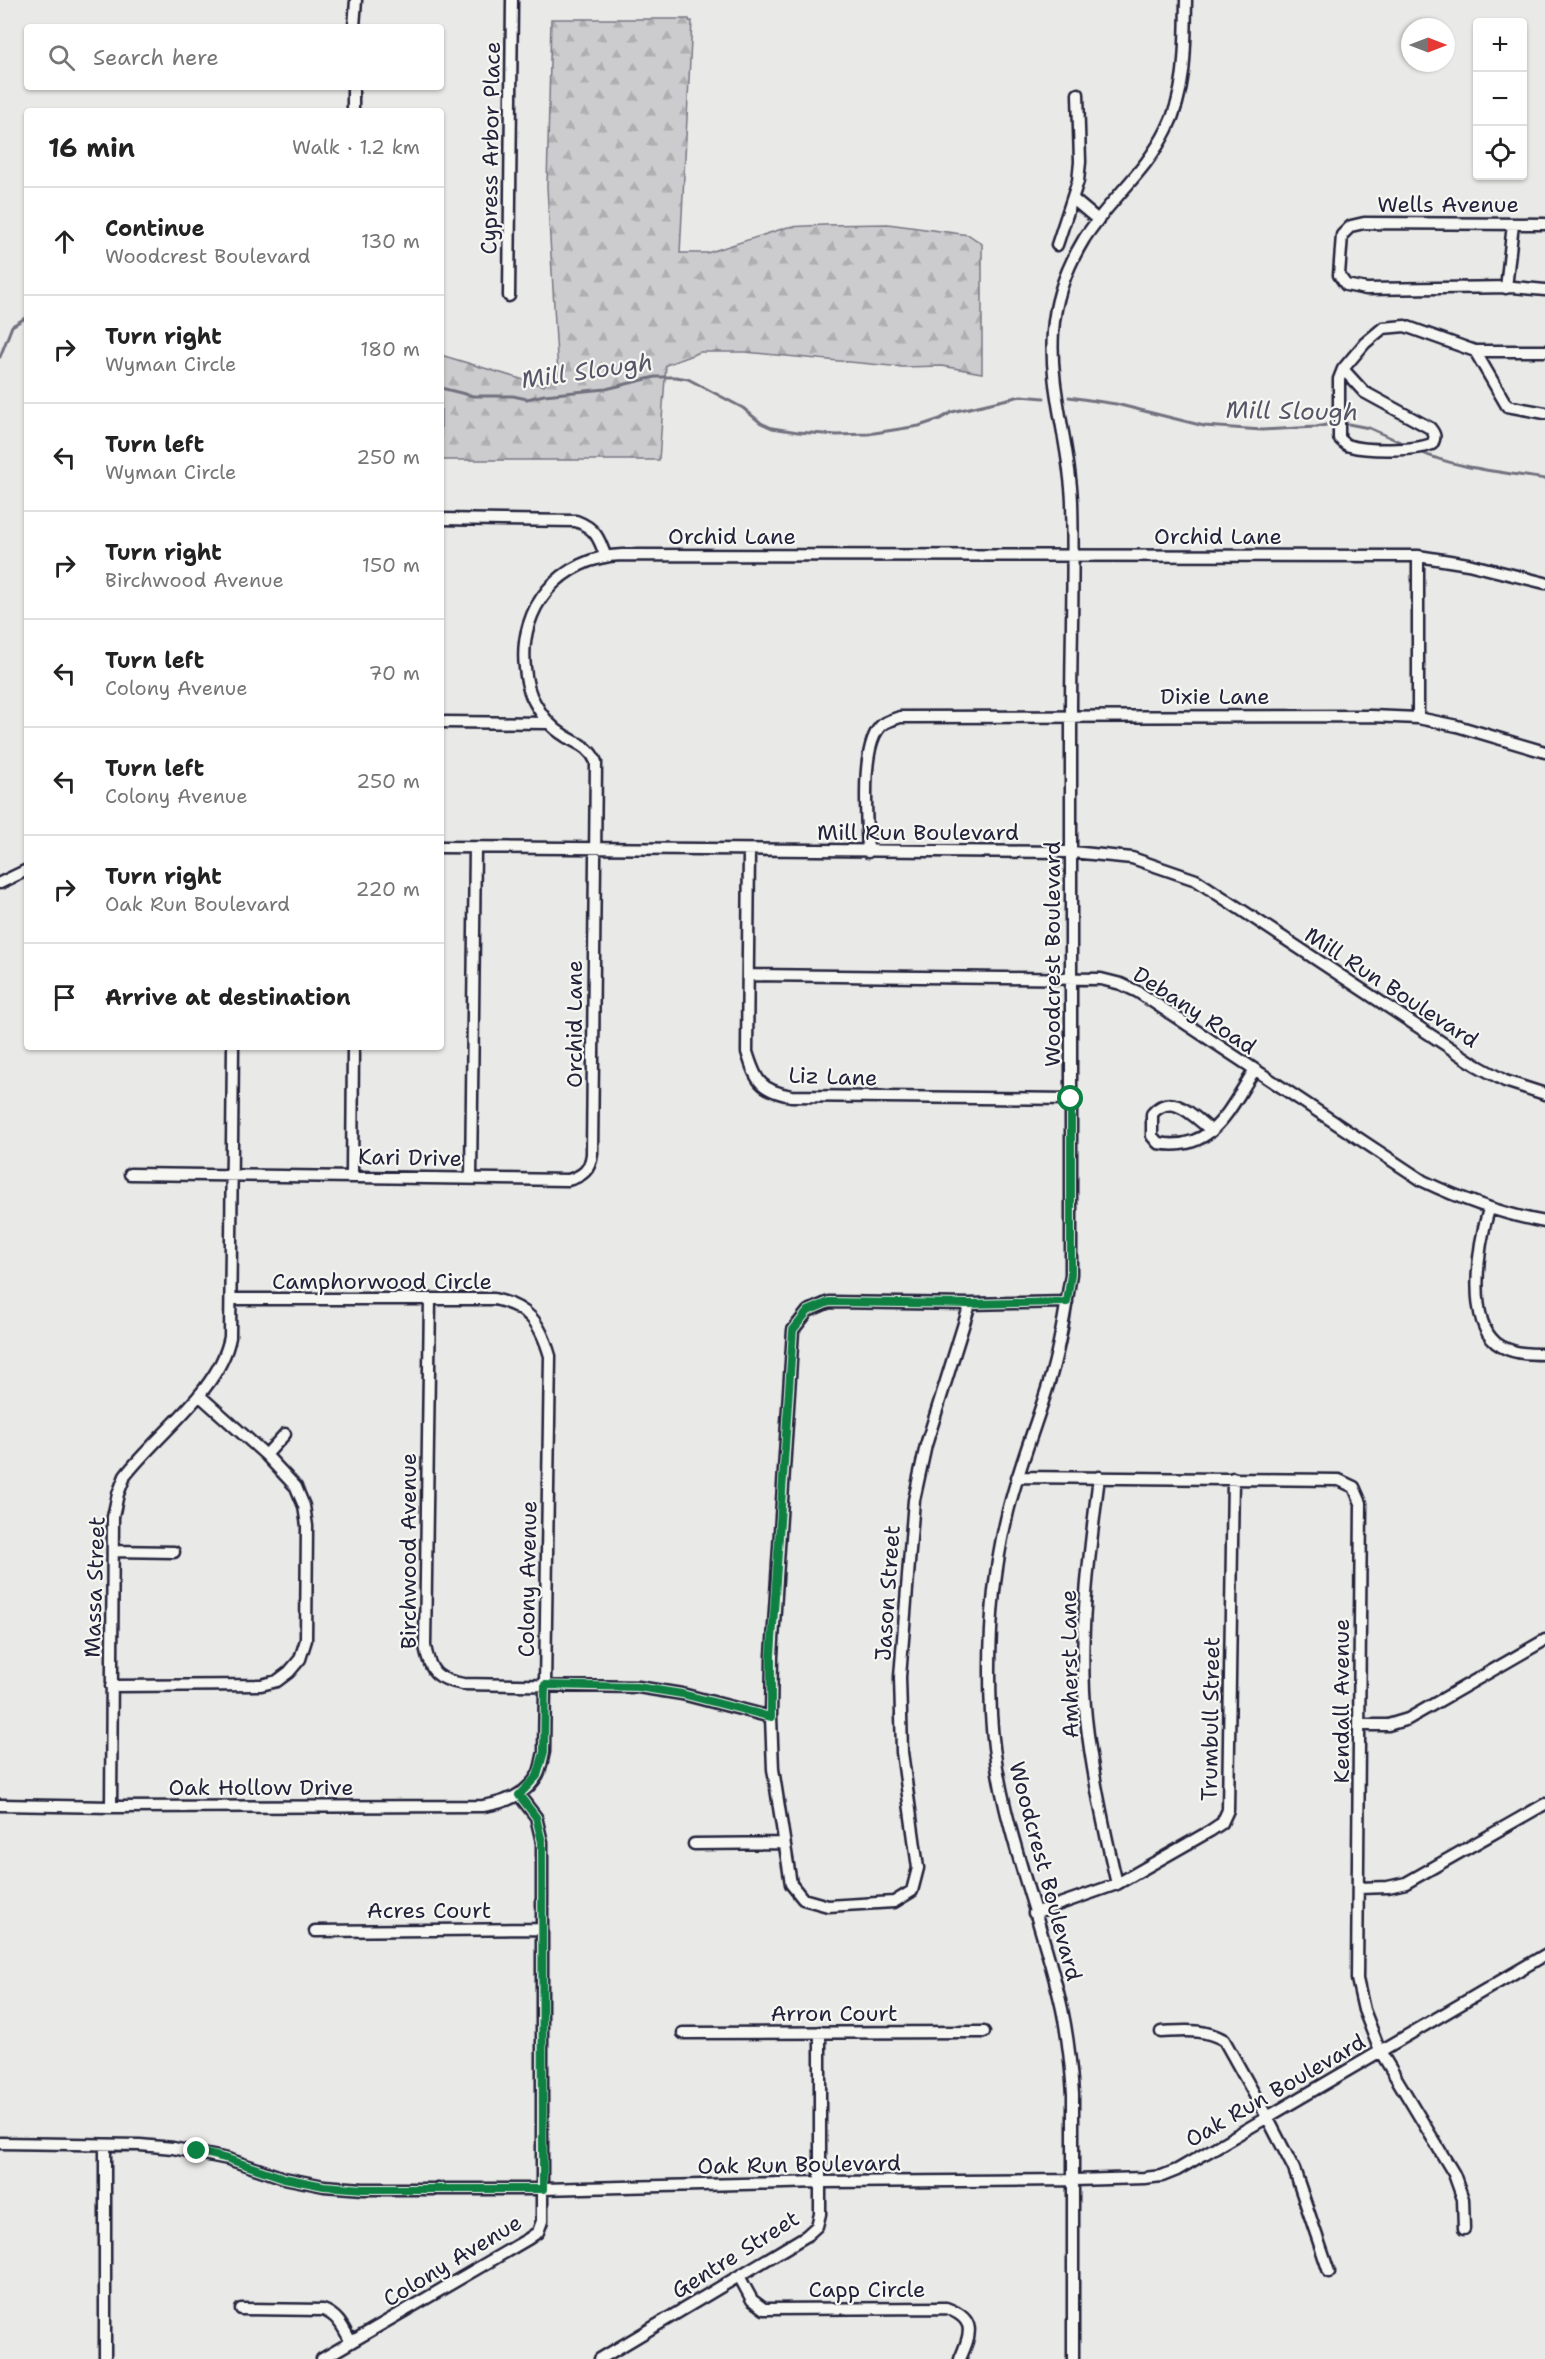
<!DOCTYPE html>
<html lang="en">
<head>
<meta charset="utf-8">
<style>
  body { margin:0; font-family:"Shantell Sans",sans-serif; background:#f2f2f2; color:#222 }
  .controls { position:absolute; right:18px; top:18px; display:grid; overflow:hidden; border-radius:6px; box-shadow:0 2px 4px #0004 }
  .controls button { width:54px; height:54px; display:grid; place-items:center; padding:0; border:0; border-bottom:2px solid #e0e0e0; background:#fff; color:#222; font:30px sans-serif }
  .compass { position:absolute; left:1401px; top:18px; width:54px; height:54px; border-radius:50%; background:#fff; box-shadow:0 2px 4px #0004; rotate:90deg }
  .stop { position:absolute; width:18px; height:18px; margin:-14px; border:4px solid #0b8043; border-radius:50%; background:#fff }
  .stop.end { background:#0b8043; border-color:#fff; box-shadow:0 2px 6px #0008 }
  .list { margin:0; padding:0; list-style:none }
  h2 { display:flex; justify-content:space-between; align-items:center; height:78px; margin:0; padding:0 24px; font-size:26px }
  h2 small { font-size:20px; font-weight:400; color:#767676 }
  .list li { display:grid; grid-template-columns:39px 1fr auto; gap:18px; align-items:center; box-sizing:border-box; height:108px; padding:0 24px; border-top:2px solid #e0e0e0 }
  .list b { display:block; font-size:22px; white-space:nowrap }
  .list p { margin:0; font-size:20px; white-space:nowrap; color:#767676 }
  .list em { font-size:20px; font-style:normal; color:#767676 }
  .icon { flex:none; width:33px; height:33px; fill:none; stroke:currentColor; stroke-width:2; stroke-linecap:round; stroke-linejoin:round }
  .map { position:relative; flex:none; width:1545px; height:2359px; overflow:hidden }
  .search { position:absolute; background:#fff; box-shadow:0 2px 4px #0004; left:24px; top:24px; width:420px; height:66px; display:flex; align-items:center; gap:15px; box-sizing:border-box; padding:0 21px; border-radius:6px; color:#767676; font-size:22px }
  .panel { position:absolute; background:#fff; box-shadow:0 2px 4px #0004; left:24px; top:108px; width:420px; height:942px; border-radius:6px }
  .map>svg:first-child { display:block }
</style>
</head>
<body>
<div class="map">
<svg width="1545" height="2359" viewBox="0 0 1545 2359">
  <defs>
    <pattern id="forest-firs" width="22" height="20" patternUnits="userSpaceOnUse" patternTransform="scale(1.5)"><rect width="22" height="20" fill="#ccccce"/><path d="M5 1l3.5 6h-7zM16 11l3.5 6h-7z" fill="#afafb2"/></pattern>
  </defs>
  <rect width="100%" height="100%" fill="#e9e9e7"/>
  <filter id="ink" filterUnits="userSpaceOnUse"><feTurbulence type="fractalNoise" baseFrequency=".0167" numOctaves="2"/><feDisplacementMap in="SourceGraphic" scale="12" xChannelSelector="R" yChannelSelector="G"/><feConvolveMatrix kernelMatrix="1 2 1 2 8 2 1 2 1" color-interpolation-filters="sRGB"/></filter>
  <g filter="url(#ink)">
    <path fill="url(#forest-firs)" stroke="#777784" stroke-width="1.5" d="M551,19H689V21H692L680,253H707L788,227L824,225L888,224L969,235L982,244V373L942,366L902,367L745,352H700L666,365L659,460H441V355L544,386L558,374L547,187Z"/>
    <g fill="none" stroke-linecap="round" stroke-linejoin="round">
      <path stroke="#71717f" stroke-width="3" d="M0,357L12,326L27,317
        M441,388L473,396H513L527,399L544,395L606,389L655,377H676L688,379L743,408L761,423L772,428L798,432L837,435L868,434L919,426L940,419L952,412L1021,396L1044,398
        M1069,397L1116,404L1204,426L1262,430L1316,427L1336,423
        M1343,423L1369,428L1407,445
        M1418,451C1457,469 1503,472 1545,479"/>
      <defs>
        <path id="minor" d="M354,27L356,0
          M353,111V87
          M1073,199L1098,220
          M1545,224L1364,223L1351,226L1342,235L1339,275L1346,285L1366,289L1513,287L1545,290
          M1057,245L1078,181L1080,162L1078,94
          M1506,288L1513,224
          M509,296L512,0
          M1475,351L1507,406L1545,413
          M1343,369L1364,392L1430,428C1435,434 1436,437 1432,444C1414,451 1368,451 1350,446C1345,445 1342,441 1339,438V379Z
          M1343,369L1365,343L1383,328L1405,326L1475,351H1545
          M441,519L576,521C595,528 599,538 605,555
          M1418,556V718
          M441,722L549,723
          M441,847L1072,852L1132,858L1196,880L1476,1065L1505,1081L1545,1094
          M749,851L747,1052C756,1081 760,1090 791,1096L1071,1099
          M868,852C867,823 859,742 883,724C887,721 895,719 900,717L1371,716L1418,718L1457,726L1545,752
          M0,883L27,870
          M748,975L1101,979L1121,984L1138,992L1423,1181C1463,1200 1501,1214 1545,1222
          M1212,1131C1194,1117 1172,1090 1152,1114V1136L1158,1143C1213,1153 1229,1109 1254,1071
          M130,1174L568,1180C583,1176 590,1170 592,1154L596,762C590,747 578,744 565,736C553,729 542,716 535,703C528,692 526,680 525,668C518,607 561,557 622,555L1418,556L1468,564L1545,583
          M352,1176L353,1047
          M471,1178L475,848
          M1489,1209C1479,1242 1466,1318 1496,1343C1511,1354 1528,1354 1545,1354
          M430,1300L425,1646C430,1673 437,1679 463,1684L638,1687L682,1694L771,1717
          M970,1304L926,1445L914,1500L900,1677L902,1752L918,1868L912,1891L894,1902L828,1906L803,1899L791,1884L773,1769L771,1717L772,1656L793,1330L808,1311L829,1302L970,1304L1067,1302
          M266,1455L285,1434
          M1017,1477L1339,1480L1354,1487L1361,1503L1357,1979L1364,2010L1380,2051L1454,2174L1463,2199L1464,2229
          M1099,1477C1089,1556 1078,1638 1086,1718C1092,1774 1104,1829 1117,1884
          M113,1551L174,1552
          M111,1686L261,1685L277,1681L289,1672L300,1659L306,1640L307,1526L304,1506L296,1487L266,1455L199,1395
          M1360,1725H1388L1408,1719L1545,1640
          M0,1805L111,1807L483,1806C504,1803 525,1796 537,1776C541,1770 542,1759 544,1752L550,1356C540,1322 529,1307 494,1299H231
          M111,1807L113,1517L118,1494L125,1476C158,1433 220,1390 230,1337L233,1047
          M694,1844L783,1843
          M1359,1888L1388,1887L1406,1883L1545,1804
          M1034,1913L1117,1884L1210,1831L1222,1823L1228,1810L1233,1478
          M315,1931L542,1929
          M1161,2032C1184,2031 1203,2028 1224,2040L1267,2117L1294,2169L1329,2272
          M683,2033L984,2032
          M0,2143L140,2145L173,2148L228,2159L284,2178L324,2186L363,2189H543L821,2182L1074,2180L1144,2178L1162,2176L1177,2170L1545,1955
          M105,2145V2359
          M739,2276L752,2300L764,2309L946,2308C977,2319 971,2334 960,2359
          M241,2309L323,2310C338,2315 344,2329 351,2342
          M322,2359L528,2239L538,2232L542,2221V1842L536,1817L519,1795
          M600,2359L806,2236L817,2226L820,2214V2032
          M1073,2359V2094C1071,2066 1068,2037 1062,2009C1040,1910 996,1816 991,1714C988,1649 991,1583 1006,1520C1017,1469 1038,1422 1052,1372C1061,1340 1066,1307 1071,1274C1071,1087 1072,900 1071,714C1071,643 1074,573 1072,502C1070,445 1049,390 1053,332C1055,300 1067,267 1084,239C1109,200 1146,172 1167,129C1187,90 1185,43 1186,0"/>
      </defs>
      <use href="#minor" stroke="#22223b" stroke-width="15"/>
      <use href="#minor" stroke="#f6f6f2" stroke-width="10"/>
    </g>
  </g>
  <g fill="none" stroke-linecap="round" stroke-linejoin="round" filter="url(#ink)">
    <path stroke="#0b8043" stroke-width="8" d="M197,2151L228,2159L284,2178L324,2186L363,2189H543L542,1842L536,1817L519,1795L537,1776L544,1752L545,1685L638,1687L682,1694L771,1717V1656L793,1330L808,1311L829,1302L970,1304L1067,1302L1071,1274V1099"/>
  </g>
  <g text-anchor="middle" stroke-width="4.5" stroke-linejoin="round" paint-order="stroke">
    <g font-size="22" fill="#22223b" stroke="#f6f6f2">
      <text transform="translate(490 148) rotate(-89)" y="8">Cypress Arbor Place</text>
      <text x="1448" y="212">Wells Avenue</text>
      <text x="732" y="544">Orchid Lane</text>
      <text x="1218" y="544">Orchid Lane</text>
      <text x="1215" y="704">Dixie Lane</text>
      <text x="918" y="840">Mill Run Boulevard</text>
      <text transform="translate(1052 954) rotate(-90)" y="8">Woodcrest Boulevard</text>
      <text transform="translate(1392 987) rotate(33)" y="8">Mill Run Boulevard</text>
      <text transform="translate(1195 1010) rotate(33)" y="8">Debany Road</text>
      <text transform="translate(574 1024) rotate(-90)" y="8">Orchid Lane</text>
      <text transform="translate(833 1076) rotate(2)" y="8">Liz Lane</text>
      <text transform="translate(410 1157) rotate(1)" y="8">Kari Drive</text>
      <text x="382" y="1289">Camphorwood Circle</text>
      <text transform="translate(408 1551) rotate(-90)" y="8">Birchwood Avenue</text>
      <text transform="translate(527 1579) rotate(-89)" y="8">Colony Avenue</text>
      <text transform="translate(94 1587) rotate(-88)" y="8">Massa Street</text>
      <text transform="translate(887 1593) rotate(-86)" y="8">Jason Street</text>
      <text transform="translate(1069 1664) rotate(-91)" y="8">Amherst Lane</text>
      <text transform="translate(1341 1701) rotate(-90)" y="8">Kendall Avenue</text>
      <text transform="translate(1210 1719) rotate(-89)" y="8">Trumbull Street</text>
      <text x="261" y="1795">Oak Hollow Drive</text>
      <text transform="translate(1046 1871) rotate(75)" y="8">Woodcrest Boulevard</text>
      <text x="429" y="1918">Acres Court</text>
      <text x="834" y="2021">Arron Court</text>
      <text transform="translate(1275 2090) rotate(-30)" y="8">Oak Run Boulevard</text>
      <text transform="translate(799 2164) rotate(-1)" y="8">Oak Run Boulevard</text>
      <text transform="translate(735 2254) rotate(-32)" y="8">Gentre Street</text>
      <text transform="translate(452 2260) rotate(-31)" y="8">Colony Avenue</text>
      <text x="867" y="2297">Capp Circle</text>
    </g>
    <g font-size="24" font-style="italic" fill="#565668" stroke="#f6f6f2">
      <text transform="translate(587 371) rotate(-8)" y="8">Mill Slough</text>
      <text transform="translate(1292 411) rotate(1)" y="8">Mill Slough</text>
    </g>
  </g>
</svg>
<div class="controls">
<button>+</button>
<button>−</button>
<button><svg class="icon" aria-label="locate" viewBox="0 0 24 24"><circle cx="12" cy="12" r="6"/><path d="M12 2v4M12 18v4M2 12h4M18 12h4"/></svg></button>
</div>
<svg class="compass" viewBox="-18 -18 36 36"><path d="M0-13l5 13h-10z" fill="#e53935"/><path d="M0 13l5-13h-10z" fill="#767676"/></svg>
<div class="stop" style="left:1071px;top:1099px"></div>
<div class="stop end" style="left:197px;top:2151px"></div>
<div class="search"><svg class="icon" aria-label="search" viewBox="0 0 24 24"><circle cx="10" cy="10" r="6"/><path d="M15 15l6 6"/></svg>Search here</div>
<section class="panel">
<h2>16 min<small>Walk · 1.2 km</small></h2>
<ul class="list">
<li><svg class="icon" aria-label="ahead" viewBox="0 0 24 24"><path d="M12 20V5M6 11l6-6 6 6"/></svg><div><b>Continue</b><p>Woodcrest Boulevard</p></div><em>130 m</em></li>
<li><svg class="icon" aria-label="right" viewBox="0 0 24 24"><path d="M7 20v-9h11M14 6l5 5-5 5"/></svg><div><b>Turn right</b><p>Wyman Circle</p></div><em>180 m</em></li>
<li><svg class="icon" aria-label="left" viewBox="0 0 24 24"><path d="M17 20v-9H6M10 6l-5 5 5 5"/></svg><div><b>Turn left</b><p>Wyman Circle</p></div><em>250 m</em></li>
<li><svg class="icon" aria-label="right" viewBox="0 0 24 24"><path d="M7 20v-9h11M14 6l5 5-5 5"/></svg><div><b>Turn right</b><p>Birchwood Avenue</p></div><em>150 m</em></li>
<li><svg class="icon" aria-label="left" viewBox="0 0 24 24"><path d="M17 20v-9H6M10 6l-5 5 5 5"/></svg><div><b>Turn left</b><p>Colony Avenue</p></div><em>70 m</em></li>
<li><svg class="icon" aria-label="left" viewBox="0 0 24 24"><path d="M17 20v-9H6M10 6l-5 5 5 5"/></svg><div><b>Turn left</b><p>Colony Avenue</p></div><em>250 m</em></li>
<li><svg class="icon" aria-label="right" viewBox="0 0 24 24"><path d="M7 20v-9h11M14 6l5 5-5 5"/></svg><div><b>Turn right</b><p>Oak Run Boulevard</p></div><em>220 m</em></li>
<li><svg class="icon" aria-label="arrive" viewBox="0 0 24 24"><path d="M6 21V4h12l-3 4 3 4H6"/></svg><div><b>Arrive at destination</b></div></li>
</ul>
</section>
</div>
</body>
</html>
